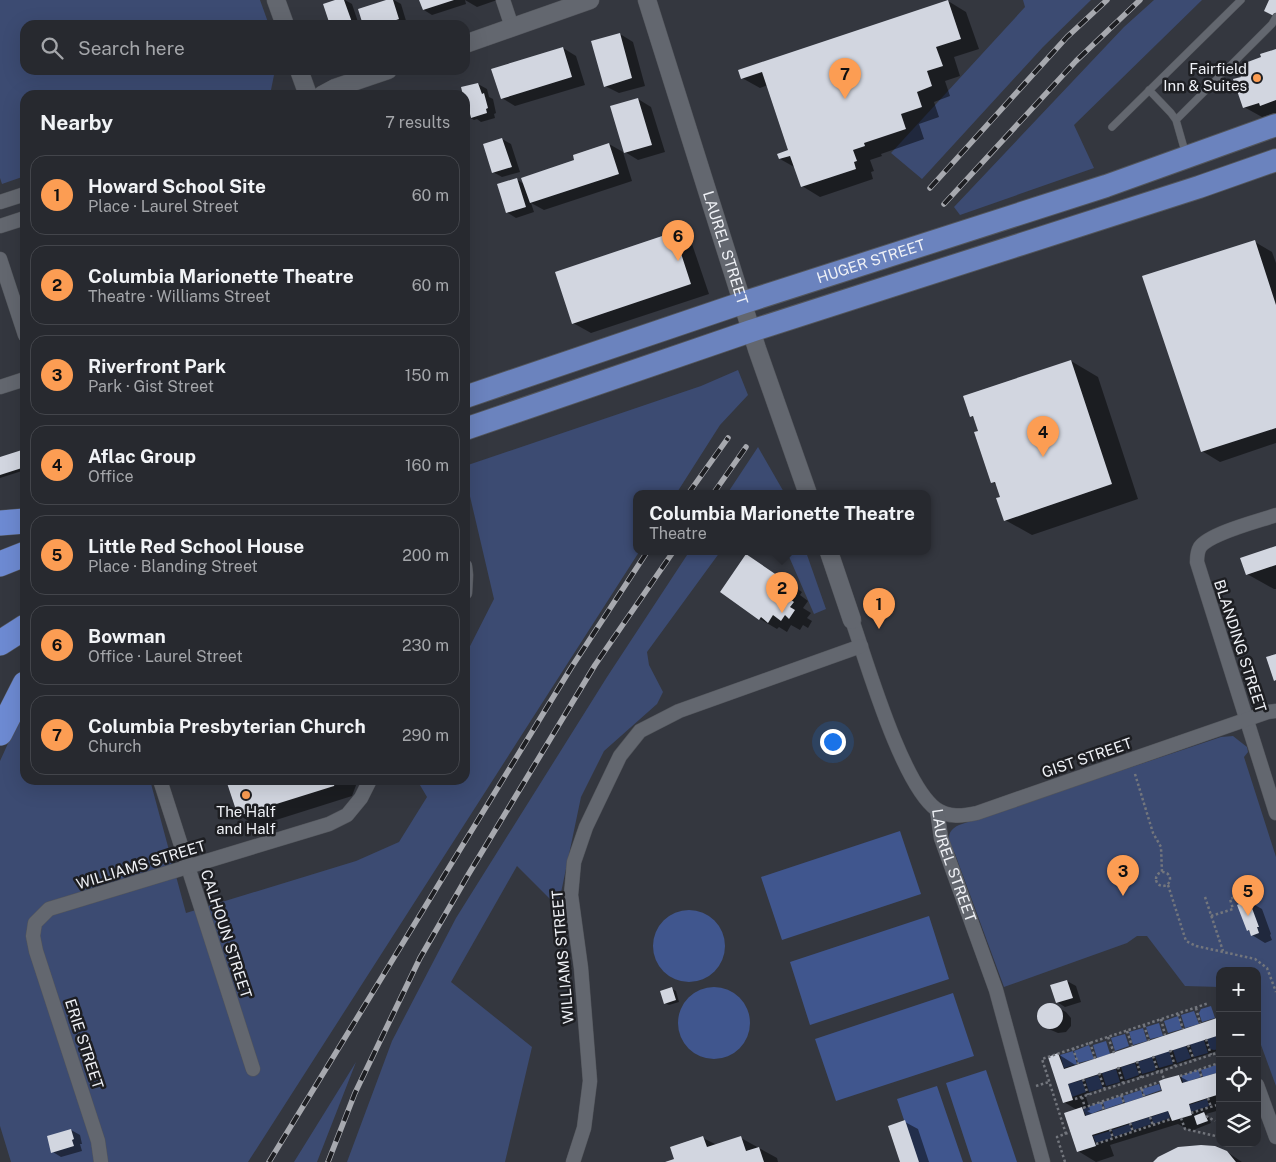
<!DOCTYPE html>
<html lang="en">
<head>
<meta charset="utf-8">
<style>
  body { margin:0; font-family:"Public Sans",sans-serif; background:#33353b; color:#f1f3f6 }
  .controls { position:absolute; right:15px; bottom:15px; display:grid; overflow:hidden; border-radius:10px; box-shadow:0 5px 20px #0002 }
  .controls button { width:45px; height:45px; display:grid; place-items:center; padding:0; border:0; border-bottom:1px solid #43454b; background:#27292f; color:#f1f3f6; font:25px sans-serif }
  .you { position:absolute; left:832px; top:741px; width:18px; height:18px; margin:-12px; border:4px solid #fff; border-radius:50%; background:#1a73e8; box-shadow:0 0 0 8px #1a73e833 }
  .badge { display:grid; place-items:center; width:32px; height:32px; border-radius:50%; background:#fc9d53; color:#111; font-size:16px; font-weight:700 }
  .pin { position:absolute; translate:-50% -41px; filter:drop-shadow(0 1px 2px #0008) }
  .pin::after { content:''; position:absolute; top:26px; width:18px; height:15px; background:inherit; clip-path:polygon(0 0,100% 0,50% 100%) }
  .popup { position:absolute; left:633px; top:490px; width:298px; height:65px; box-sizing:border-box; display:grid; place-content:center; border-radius:10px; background:#27292f; filter:drop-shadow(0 1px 4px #0005); font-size:16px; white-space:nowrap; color:#a4a6aa }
  .popup b { font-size:19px; color:#f1f3f6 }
  .popup::after { content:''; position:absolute; left:50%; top:100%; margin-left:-10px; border:10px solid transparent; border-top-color:#27292f }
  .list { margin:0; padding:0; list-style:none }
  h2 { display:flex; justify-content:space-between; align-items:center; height:65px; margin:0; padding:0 20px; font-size:21px }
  h2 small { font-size:16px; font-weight:400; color:#a4a6aa }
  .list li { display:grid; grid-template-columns:32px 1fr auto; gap:15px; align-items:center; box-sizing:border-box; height:80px; margin:0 10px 10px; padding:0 10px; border:1px solid #43454b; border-radius:15px }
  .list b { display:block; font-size:19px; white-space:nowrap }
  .list p { margin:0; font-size:16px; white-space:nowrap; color:#a4a6aa }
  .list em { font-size:16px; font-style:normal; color:#a4a6aa }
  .icon { flex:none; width:28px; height:28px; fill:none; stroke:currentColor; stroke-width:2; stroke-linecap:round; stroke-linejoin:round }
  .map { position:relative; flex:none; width:1276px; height:1162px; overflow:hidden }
  .search { position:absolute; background:#27292f; box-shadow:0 5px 20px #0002; left:20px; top:20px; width:450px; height:55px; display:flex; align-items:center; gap:12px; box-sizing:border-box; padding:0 18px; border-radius:15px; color:#a4a6aa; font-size:19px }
  .panel { position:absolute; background:#27292f; box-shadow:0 5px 20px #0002; left:20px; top:90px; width:450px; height:695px; border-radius:15px }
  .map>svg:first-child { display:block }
</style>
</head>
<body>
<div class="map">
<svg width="1276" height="1162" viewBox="0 0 1276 1162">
  <rect width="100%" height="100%" fill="#34373f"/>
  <path fill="#3c4b72" d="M0,0H260L269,25H25V70H275L271,90L257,95H25V176L2,184L0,178Z
    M1023,0H1091L1043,47L922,179L891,153L1025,7Z
    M1154,0H1202L1074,125L1094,168L960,215L954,207L1124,27Z
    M738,370L748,395L720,425L676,494H637V552H639L248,1162H11L0,1126V761L25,706V780H150L186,913L356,861L399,842L427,797L417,780H465V656L494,599L465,475V466L701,386Z
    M758,447L785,494H727Z
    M689,552H720L647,652L649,665L663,692L657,704L604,751L581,797L558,907L517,866L451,982L532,1047L505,1162H347L392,1041L456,918L607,677Z
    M787,552H806L826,609L814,614Z
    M1233,736L1247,747L1248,752L1244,757L1276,857V1086L1257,1034V971H1220V987L1185,986L1147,936H1137L1127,943L1004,987L955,854C949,842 944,832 959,825L1221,737Z
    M356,1062L317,1162H294Z"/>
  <path fill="#40568e" d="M900,831L921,894L782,940L761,877Z
    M653 946a36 36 0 1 1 72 0a36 36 0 1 1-72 0Z
    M929,916L949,979L810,1025L790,962Z
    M678 1023a36 36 0 1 1 72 0a36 36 0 1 1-72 0Z
    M953,993L974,1056L836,1101L815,1039Z
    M1211,1006L1215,1018L1202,1022L1199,1013L1201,1009Z
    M1194,1011L1199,1024L1185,1028L1181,1015Z
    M1178,1016L1182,1029L1168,1033L1164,1021Z
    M1159,1023L1163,1036L1150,1039L1146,1027Z
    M1143,1028L1147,1041L1133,1045L1129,1032Z
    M1125,1034L1129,1046L1115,1051L1111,1038Z
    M1220,1035V1049L1214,1050L1210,1049L1207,1039Z
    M1204,1040L1208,1053L1194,1057L1190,1044Z
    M1106,1041L1110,1054L1097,1058L1093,1045Z
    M1089,1045L1094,1059L1078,1063L1074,1051Z
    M1186,1046L1191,1058L1177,1063L1173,1050Z
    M1073,1051L1077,1064L1064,1068L1060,1055Z
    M1169,1051L1173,1064L1159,1068L1155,1056Z
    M1152,1057L1156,1070L1142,1074L1138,1062Z
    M1135,1063L1139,1075L1125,1080L1121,1067Z
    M1219,1064L1220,1072L1203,1077L1201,1070Z
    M1116,1069L1120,1082L1106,1086L1102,1073Z
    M986,1070L1017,1162H972L946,1083Z
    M1198,1070L1201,1077L1183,1083L1181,1076Z
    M1098,1075L1103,1088L1089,1092L1085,1079Z
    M1082,1080L1086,1092L1072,1097L1068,1084Z
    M1159,1084L1161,1090L1144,1096L1142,1089Z
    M937,1086L963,1162H918L897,1099Z
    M1141,1090L1143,1097L1125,1103L1123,1096Z
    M1121,1096L1123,1103L1105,1109L1103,1102Z
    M1207,1099L1209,1106L1191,1112L1189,1105Z
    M1101,1102L1103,1109L1086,1116L1083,1109Z
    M1168,1111L1170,1118L1154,1124L1151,1117Z
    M1150,1117L1151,1124L1134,1130L1131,1123Z
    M1130,1124L1132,1131L1114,1137L1112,1130Z
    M1110,1131L1112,1138L1096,1143L1093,1136Z"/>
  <path fill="#0007" d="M339,0H345L352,4L359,25H331Z
    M390,0H394L401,4L407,24L365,25Z
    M421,0H497L477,7L465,0L466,4L432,15L424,10Z
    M948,1L966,12L979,49L954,57L960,76L945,81L950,96L934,102L939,117L919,124L924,139L881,154L882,156L870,160L874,171L871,172L873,179L820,197L802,186L796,168L780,159L790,151L768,85L760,88L742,78Z
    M620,34L633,42L645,86L619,93L605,86Z
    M563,48L576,56L585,85L515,106L502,98Z
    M1276,50V114L1274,113L1262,117L1244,107L1248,67Z
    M478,84L487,89L489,97L493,99L496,113L494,114L495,118L481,122L477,119L474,120L465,115V95Z
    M638,99L651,107L665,152L638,160L625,152Z
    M502,139L511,144L520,172L502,177L493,172Z
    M609,144L623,152L632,181L544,210L531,203L534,212L516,218L508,213L499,185L516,179L524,184Z
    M674,234L692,244L709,294L591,333L573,323Z
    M1255,242L1272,252L1276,263V443L1220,462L1202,451Z
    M1071,361L1098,377L1138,499L1032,535L1005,520L1002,498L997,485L992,482L975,419L971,416Z
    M25,450V470L0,478V458Z
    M1276,547V589H1274L1247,574Z
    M746,556L802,592L800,595L808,601L803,608L811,613L807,618L812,621L808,628L803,625L800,630L791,625L787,632L779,627L777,629L760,619Z
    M227,780H358L352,796L257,826L239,815Z
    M1244,899L1262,909L1271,934L1270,935L1272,940L1265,943L1252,935L1248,930L1241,904Z
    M1067,981L1076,986L1081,1002L1065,1007L1057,1002Z
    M672,989L676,991L679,1002L669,1005L665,1003Z
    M1053,1005L1066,1012L1071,1018V1026L1066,1032L1058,1033L1051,1030L1042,1025L1039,1018L1043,1008Z
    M1220,1018V1050L1085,1094L1090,1110L1087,1111L1094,1115L1163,1092L1179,1076L1190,1082L1220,1073V1110L1206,1114L1208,1116L1211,1123L1191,1131L1178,1124L1110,1145L1114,1156L1096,1162L1078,1151L1077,1110L1064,1102L1058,1054L1077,1066Z
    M905,1122L918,1129L929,1162H901Z
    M71,1130L80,1135L82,1144H80L82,1151L61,1157L53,1152Z
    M703,1138L717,1145L741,1138L777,1158L778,1162H668L676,1159Z
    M1227,1152L1242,1162H1154Z"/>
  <path fill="#d2d6e0" d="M335,0H344L353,25H330L323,4Z
    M386,0H393L399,19L382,25H363L358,9Z
    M419,0H454L423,10Z
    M948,0L961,39L936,47L943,66L927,71L932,86L917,92L922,107L901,114L906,129L864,143L865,146L853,150L857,161L854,162L856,169L801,187L790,156L779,159L777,154L788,150L762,72L741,79L738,70Z
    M1269,0H1276V17L1264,11Z
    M620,33L632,78L604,87L591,41Z
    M563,47L572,77L501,99L491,69Z
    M1276,49V100L1260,106L1259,103L1243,108L1233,79L1241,77L1238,69L1246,67L1245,63L1261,57L1260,54Z
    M478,83L482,94L484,93L488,108L486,109L487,113L471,118L470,114L465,116V95H463L461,87Z
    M638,98L652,145L624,153L610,106Z
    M502,138L512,167L492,173L483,144Z
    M609,143L619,174L530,203L521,178L574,160L573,155Z
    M517,178L526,207L506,213L497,184Z
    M674,232L691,284L572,324L555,272Z
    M1255,240L1276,305V428L1201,452L1142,276Z
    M1071,360L1112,484L1004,521L996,498L1000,497L995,482L991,483L974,432L978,431L973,416L970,417L963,396Z
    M25,449V467L0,475V457Z
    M1276,546V565L1246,575L1240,558Z
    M746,554L784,580L782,583L791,589L786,596L794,602L790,607L795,610L789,619L785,615L781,621L773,615L768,623L761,617L759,620L720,592Z
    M1276,654V680L1274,681L1266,657Z
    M226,780H336L334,786L238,816Z
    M1244,898L1246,901L1249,900L1259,927H1257L1259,933L1251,936L1249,930L1247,931L1237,905L1239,904L1238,900Z
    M1067,980L1073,998L1056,1003L1050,985Z
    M672,987L676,1000L664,1004L660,991Z
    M1037 1016a13 13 0 1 1 26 0a13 13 0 1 1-26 0Z
    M1220,1017V1035L1068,1084L1073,1100L1063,1103L1048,1057L1058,1053L1064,1069Z
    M1220,1072V1094L1189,1104L1192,1115L1172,1121L1168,1111L1092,1135L1096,1146L1077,1152L1064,1113L1082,1107L1085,1116L1162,1091L1159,1081L1164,1079L1179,1075L1182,1083Z
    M1204,1112L1208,1121L1197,1125L1194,1116Z
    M905,1120L919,1162H900L888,1126Z
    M71,1129L74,1139L72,1140L74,1146L51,1153L47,1136Z
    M703,1136L707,1147L741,1136L746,1151L759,1147L764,1162H665L674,1159L670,1147Z
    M1201,1145L1215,1146L1227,1151L1236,1162H1153L1158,1157L1178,1147Z"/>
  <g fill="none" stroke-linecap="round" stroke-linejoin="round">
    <defs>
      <path id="service" d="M1149,90L1171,113L1176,120L1186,155
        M1176,120L1272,24L1276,17
        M1112,127L1241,0"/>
      <g id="minor">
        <path d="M503,0L512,27"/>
        <path d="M0,202L25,194"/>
        <path d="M0,226L25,218"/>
        <path d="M0,259L25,335"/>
        <path d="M0,387L25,379"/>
        <path d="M1276,515C1259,521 1210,533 1200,547C1197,552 1197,557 1197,562L1276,813"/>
        <path d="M465,566L466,575L465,593"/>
        <path d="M852,620C867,663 902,784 936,809C949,818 963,816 977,813L1268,712L1276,711"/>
        <path d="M160,780L253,1069"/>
        <path id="s1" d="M937,810L941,838L996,990L1043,1162"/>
        <path d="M1257,1085L1276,1137"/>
        <path d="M101,1162L98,1141L36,951L33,936L35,923L49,909L329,824L347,815L361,798L370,780"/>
        <path d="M573,1162L584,1128L590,1081L581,968L571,895L574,862L586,827L620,756L640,731L679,711L861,646"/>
      </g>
      <g id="tertiary">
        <path d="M276,0L285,25"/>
        <path id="s2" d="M647,0L757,349L808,494"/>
        <path d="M465,44L590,0"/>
        <path d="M299,70L308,95"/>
        <path d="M322,95L335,88L388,70"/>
        <path d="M829,552L852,620"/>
      </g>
      <g id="trunk">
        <path id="s3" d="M465,397L742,303L1106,186L1276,125"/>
        <path d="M465,429L751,331L1199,187L1276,160"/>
      </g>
      <path id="motorway" d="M0,523L25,521
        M0,564L25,554
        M0,643L25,627
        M0,733L25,684"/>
    </defs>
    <use href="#service" stroke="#52555b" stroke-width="8"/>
    <use href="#minor" stroke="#52555b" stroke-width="15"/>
    <use href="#tertiary" stroke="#52555b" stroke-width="19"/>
    <use href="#trunk" stroke="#52555b" stroke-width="24"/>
    <use href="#motorway" stroke="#52555b" stroke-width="26"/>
    <path stroke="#73767d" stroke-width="2.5" stroke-dasharray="2.5 2.5" stroke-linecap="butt" d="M1135,774L1153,833L1161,847L1162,872
      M1156 879a7 7 0 1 1 14 0a7 7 0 1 1-14 0Z
      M1168,885L1186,941L1196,946L1255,959L1267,968L1276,992
      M1205,897L1223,951
      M1211,916L1233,909L1230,899L1249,891
      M1196,1008L1200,1023
      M1178,1014L1183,1029
      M1161,1019L1165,1035
      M1144,1025L1149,1041
      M1127,1031L1132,1046
      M1108,1037L1114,1053
      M1206,1039L1211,1055
      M1090,1042L1095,1059
      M1188,1045L1194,1060
      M1073,1048L1078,1064
      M1170,1050L1175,1066
      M1153,1056L1158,1072
      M1137,1061L1141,1078
      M1118,1067L1123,1083
      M1199,1069L1202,1078
      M1161,1071L1164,1079
      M1099,1073L1105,1090
      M1180,1076L1219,1063
      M1083,1079L1088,1095
      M1036,1086L1049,1082
      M1142,1089L1144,1097
      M1121,1095L1124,1103
      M1082,1097L1085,1108
      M1208,1098L1211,1107
      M1075,1099L1220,1052
      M1101,1102L1104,1110
      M1083,1108L1159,1082
      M1191,1113L1220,1104
      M1206,1116L1215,1121
      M1150,1117L1153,1125
      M1181,1118L1185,1129L1220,1137
      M1130,1123L1133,1132
      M1110,1129L1113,1138
      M1066,1134L1042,1059L1209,1003
      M1096,1144L1171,1119
      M1065,1162L1057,1137L1070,1132"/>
    <use href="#service" stroke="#63676f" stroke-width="7"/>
    <use href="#minor" stroke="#63676f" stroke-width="14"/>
    <use href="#tertiary" stroke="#63676f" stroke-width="18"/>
    <use href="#trunk" stroke="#6b83be" stroke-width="22"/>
    <use href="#motorway" stroke="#6d8ad2" stroke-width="25"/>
    <defs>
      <path id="rail" d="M930,188L1067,37L1107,0
        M944,204L1076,61L1140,0
        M688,494L728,438
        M713,494L746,447
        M269,1162L571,668L647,552
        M328,1162L355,1093L420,958L468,875L595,665L673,552"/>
    </defs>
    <use href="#rail" stroke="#a7a9af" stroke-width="5.5"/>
    <use href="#rail" stroke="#1d1e22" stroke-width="4" stroke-dasharray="11" stroke-linecap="butt"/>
  </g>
  <g fill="#fc9d53" stroke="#1d1e22" stroke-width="2">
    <circle cx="1257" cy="78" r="5"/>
    <circle cx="246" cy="795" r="5"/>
  </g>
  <g text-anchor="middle" stroke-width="5" stroke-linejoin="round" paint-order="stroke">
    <g font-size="15" fill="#eff1f6" stroke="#1d1e22" text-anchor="end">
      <text x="1247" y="74">Fairfield<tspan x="1247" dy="17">Inn &amp; Suites</tspan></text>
      <text x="246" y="817" text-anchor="middle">The Half<tspan x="246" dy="17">and Half</tspan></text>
    </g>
    <g font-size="15" fill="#eff1f6" stroke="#1d1e22">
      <text dy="5" stroke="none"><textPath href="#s2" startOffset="260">LAUREL STREET</textPath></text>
      <text dy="5" stroke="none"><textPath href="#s3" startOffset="428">HUGER STREET</textPath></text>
      <text transform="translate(1240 646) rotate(72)" y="5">BLANDING STREET</text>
      <text transform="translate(1087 758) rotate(-19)" y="5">GIST STREET</text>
      <text transform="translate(141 865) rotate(-17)" y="5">WILLIAMS STREET</text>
      <text dy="5" stroke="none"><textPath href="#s1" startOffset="58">LAUREL STREET</textPath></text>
      <text transform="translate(226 934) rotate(72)" y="5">CALHOUN STREET</text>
      <text transform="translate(563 957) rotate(-95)" y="5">WILLIAMS STREET</text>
      <text transform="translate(84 1044) rotate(72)" y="5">ERIE STREET</text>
    </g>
  </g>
</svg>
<div class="controls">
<button>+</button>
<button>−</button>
<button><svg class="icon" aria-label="locate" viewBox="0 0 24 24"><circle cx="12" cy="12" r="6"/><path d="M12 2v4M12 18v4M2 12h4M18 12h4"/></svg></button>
<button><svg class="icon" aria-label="layers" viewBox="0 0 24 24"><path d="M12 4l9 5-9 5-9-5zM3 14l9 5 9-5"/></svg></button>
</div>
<div class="you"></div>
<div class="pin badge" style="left:879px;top:629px">1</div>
<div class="pin badge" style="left:782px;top:613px">2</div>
<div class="popup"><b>Columbia Marionette Theatre</b>Theatre</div>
<div class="pin badge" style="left:1123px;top:896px">3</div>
<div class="pin badge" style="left:1043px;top:457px">4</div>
<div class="pin badge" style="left:1248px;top:916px">5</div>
<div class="pin badge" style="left:678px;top:261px">6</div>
<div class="pin badge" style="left:845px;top:99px">7</div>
<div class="search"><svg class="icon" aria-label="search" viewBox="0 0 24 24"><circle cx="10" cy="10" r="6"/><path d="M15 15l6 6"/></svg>Search here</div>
<section class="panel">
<h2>Nearby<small>7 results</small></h2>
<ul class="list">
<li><span class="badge">1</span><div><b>Howard School Site</b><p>Place · Laurel Street</p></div><em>60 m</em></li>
<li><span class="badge">2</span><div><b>Columbia Marionette Theatre</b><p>Theatre · Williams Street</p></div><em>60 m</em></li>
<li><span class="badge">3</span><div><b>Riverfront Park</b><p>Park · Gist Street</p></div><em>150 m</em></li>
<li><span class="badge">4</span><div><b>Aflac Group</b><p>Office</p></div><em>160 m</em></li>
<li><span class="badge">5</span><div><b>Little Red School House</b><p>Place · Blanding Street</p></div><em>200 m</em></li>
<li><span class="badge">6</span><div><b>Bowman</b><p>Office · Laurel Street</p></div><em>230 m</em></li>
<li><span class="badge">7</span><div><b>Columbia Presbyterian Church</b><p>Church</p></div><em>290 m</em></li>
</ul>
</section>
</div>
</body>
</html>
